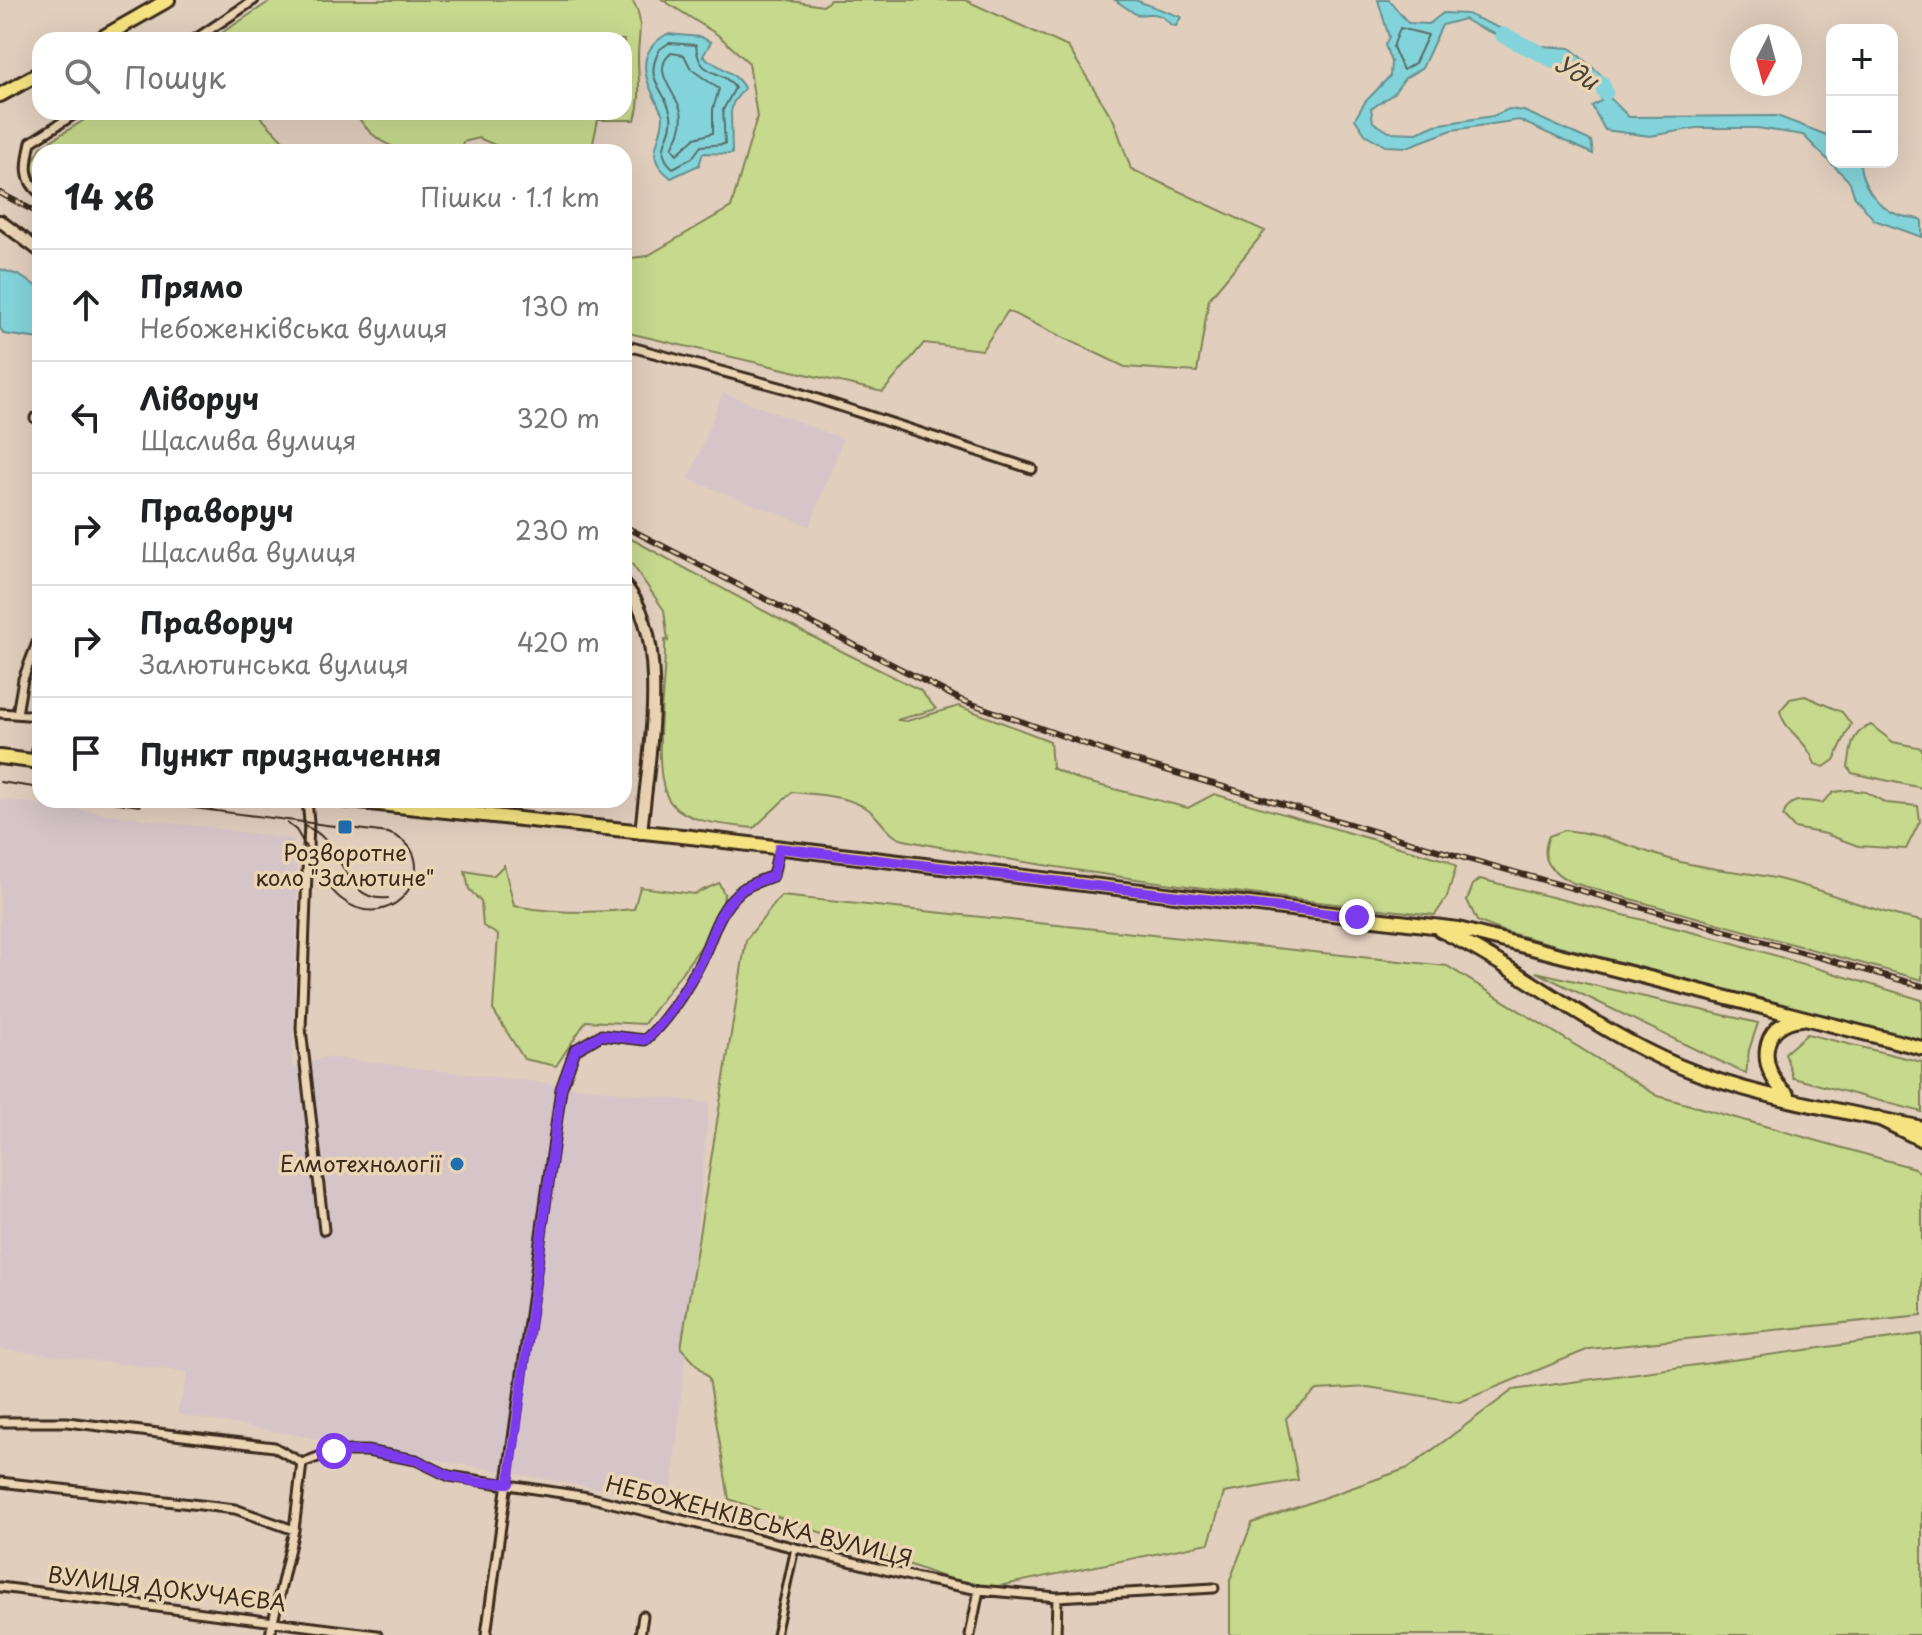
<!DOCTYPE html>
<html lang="uk">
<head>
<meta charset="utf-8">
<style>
  body { margin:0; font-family:"Playpen Sans",sans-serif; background:#f6f6f6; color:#202124 }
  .controls { position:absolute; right:24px; top:24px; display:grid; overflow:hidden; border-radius:16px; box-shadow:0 8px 32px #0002 }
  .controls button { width:72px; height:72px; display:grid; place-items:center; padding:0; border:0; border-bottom:2px solid #e0e0e0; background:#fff; color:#202124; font:40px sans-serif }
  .compass { position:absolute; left:1730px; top:24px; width:72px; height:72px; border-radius:50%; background:#fff; box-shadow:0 8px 32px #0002; rotate:186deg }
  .stop { position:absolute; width:24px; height:24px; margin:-18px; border:6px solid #7c3aed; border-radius:50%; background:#fff }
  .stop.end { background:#7c3aed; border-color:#fff; box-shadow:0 2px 8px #0008 }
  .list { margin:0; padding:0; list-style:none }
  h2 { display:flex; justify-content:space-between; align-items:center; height:104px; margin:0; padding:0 32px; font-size:34px }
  h2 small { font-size:26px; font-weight:400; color:#757577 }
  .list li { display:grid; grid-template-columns:52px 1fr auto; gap:24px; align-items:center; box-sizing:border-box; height:112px; padding:0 32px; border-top:2px solid #e0e0e0 }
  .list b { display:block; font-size:30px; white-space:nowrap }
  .list p { margin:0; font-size:26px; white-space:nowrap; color:#757577 }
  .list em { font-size:26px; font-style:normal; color:#757577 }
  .icon { flex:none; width:44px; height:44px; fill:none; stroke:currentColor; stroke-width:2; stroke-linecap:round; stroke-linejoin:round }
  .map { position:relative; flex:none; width:1922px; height:1635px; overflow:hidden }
  .search { position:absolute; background:#fff; box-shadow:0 8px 32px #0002; left:32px; top:32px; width:600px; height:88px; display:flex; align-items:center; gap:20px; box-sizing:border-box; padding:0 28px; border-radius:24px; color:#757577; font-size:30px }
  .panel { position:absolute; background:#fff; box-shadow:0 8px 32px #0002; left:32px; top:144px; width:600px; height:664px; border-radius:24px }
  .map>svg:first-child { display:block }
</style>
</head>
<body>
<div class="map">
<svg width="1922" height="1635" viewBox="0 0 1922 1635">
  <rect width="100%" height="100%" fill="#e1cebd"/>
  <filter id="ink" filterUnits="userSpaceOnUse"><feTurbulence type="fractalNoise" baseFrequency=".0125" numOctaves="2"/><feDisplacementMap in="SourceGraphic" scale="16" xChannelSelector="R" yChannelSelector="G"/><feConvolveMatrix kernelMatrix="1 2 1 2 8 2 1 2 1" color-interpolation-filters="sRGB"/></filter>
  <g filter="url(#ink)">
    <path fill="#d5c5c8" d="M723,393L843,439L810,526L689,479Z
      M0,799L293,839L298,878L292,1068L326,1057L709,1103L671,1501L177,1414L188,1372L0,1349Z"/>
    <path fill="#c6d98d" stroke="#808256" stroke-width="2" d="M272,0H632C645,19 638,36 638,56C638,80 642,97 635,120H598L591,152H511L479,138L463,142L460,152C414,152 381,157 355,112H624V40H211Z
      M663,0H785L823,6L830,0H965L1068,47L1114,121L1131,169L1265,231L1209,299L1197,372L1125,367L1008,311L982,350L924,343L883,392L624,332V259L647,256L731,207L757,117L749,63L718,35Z
      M97,112H256L294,152H40V188L31,166L41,147Z
      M624,535L801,631L920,690L936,709L897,720L907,721L959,706L1050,741L1052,768L1079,780L1188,808L1214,794L1448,861L1456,867L1447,897L1435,915C1258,896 1079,875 904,840C889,837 880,818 868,809C844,795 819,795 792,792L754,828C730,825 690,824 672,804C648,779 667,678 665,640L668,641L664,610L632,564L624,559Z
      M1805,696L1842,712L1851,724L1834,760L1824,767L1815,764C1806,738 1785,733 1780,711L1790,699Z
      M1871,725L1893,742L1922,748V788L1852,773L1848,767C1852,748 1849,734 1871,725Z
      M1850,790L1866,792L1886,803L1918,806L1920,821L1906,849L1858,846L1826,834L1794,828L1783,816C1791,795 1803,801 1822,803L1834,792Z
      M1565,830C1612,835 1635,850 1677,861C1709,870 1742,871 1774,878C1825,889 1871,912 1922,921V980L1573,883C1551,872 1539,860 1549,836Z
      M504,865L514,906C555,913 593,914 634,909L640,887L694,894L719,883L724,894L721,919L644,1024L586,1021L556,1066L524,1059L493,1010L498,935L483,926L481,902L469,889L465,871L493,876Z
      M1480,879L1727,941L1922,1000V1041L1502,931L1477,921L1467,900L1473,885Z
      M781,896L1447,966L1658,1096L1914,1168L1922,1174V1315L1589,1349L1460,1402L1368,1387L1317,1390L1286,1418L1298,1480L1224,1493L1209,1543L979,1590L729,1499L709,1378L681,1348L746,940Z
      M1536,972L1758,1023L1749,1050L1746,1074Z
      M1807,1034L1922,1062V1112L1793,1078L1785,1053Z
      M1922,1334V1635H1230V1580L1252,1523L1408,1468L1513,1390Z"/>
    <path fill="#83d4da" stroke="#66908f" stroke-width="2" d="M1115,0H1135L1181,17L1176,26L1171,25C1161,12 1152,13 1137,15Z
      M1378,0H1389L1408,23L1429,24L1443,13L1467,14L1541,46L1570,48L1608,81L1609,97L1629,117L1777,116L1832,137V162H1860C1860,182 1876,206 1896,214C1904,218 1914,217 1922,220V237L1874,220L1854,195L1850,182L1803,135L1757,128H1696L1650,136L1605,130L1592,106L1601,101C1600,94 1601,88 1597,83C1574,52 1499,42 1464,19L1442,25L1422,68L1405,78L1393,94L1371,109L1373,122L1389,132L1417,133L1435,125L1493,116L1509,109L1524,111L1591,141L1593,154L1519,120L1452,130L1407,147L1385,146L1365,134L1355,119L1365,102L1390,76L1391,62L1385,45L1389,37Z
      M667,34L701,37L711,42L703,56C718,68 735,71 744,88L733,103L731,112L732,154L703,153L699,165L671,178C640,154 664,142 663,115C649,86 629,56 667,34Z
      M0,269L18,275L40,288V339L4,334L0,328Z"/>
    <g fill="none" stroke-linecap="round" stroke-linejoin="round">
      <path stroke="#586e69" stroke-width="2" d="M1400,28L1428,35L1415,63L1403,70L1393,47Z
        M669,43L696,45C699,80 721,66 735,88L723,110L725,144L701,146L692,158L673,168C651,149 675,136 671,115C666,88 642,81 660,49Z
        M671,53L684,55L691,69L719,89L713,109V133L695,138L677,154L672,148C678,136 684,124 681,111C676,92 650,71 671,53Z"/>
      <path stroke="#83d4da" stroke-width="16" d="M1503,35L1602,84L1605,93"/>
      <defs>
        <path id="pedestrian" d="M776,1635L795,1548"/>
        <path id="minor" d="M194,40L254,0
          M40,193C22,180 27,161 31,142L78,112
          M624,345L787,389L1032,469
          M35,418L40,419
          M0,713L40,716
          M17,714L23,679L40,635
          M35,762L40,731
          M307,800L309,822L301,1029L324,1230
          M0,1422H67L274,1447L302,1463
          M302,1463L334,1451H367L416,1460L449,1476L588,1497L918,1578L979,1590L1057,1597L1214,1588
          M0,1482L235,1509L294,1530
          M0,1587L377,1635
          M270,1635L294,1530L302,1463
          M486,1635L561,1089L575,1050L601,1035L645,1040C667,1020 686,990 700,963C713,937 716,913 739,892C748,884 762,880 773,876L779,848
          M640,1635L643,1616
          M970,1635L979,1590
          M1056,1635L1057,1597"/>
        <path id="secondary" d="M0,221L40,251
          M624,585C673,634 647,767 641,833"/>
        <path id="primary" d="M98,40L168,0
          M0,95L40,73
          M0,757L40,762
          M341,800L691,837L1458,929L1922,1048
          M1440,930C1522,970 1595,1031 1679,1066C1755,1098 1842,1110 1922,1128
          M1788,1095C1757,1071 1758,1022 1802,1019"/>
        <path id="trunk" d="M1878,1118L1922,1140"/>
      </defs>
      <use href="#pedestrian" stroke="#3b2a1e" stroke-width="11"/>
      <use href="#minor" stroke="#3b2a1e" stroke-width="13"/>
      <use href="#secondary" stroke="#3b2a1e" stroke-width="16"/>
      <use href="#primary" stroke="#3b2a1e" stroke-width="18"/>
      <use href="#trunk" stroke="#3b2a1e" stroke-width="18"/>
      <use href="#pedestrian" stroke="#ebd5b4" stroke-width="5"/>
      <use href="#minor" stroke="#ebd5b4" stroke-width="7"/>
      <use href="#secondary" stroke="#ebd5b4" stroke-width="10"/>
      <use href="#primary" stroke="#f5e381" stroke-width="12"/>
      <use href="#trunk" stroke="#f5e381" stroke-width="12"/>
      <path stroke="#3b2a1e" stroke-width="2" d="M0,782L40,788
        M97,800L140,806
        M132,800L388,833C451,854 395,943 340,898C322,883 309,850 296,830L287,823
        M303,826C345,836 340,904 388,898"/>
      <defs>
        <path id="rail" d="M0,193L40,214
          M624,526L961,700L1122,757L1468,859L1922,986"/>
      </defs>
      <use href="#rail" stroke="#3b2a1e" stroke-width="6"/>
      <use href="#rail" stroke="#ebd5b4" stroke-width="3" stroke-dasharray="9" stroke-linecap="butt"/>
    </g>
  </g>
  <g fill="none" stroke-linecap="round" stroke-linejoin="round" filter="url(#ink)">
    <path stroke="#7c3aed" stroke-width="10" d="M334,1451H367L416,1460L449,1476L478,1482L509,1483L561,1089L575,1050L601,1035L645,1040C667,1020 686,990 700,963C713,937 716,913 739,892C748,884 762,880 773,876L779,848L1357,917"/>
  </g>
  <g fill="#1f6fb2" stroke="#ebd5b4" stroke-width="3">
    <rect x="337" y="819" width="16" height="16" rx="4"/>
    <circle cx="457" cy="1164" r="8"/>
  </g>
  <g text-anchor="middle" stroke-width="7" stroke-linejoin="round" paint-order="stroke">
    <g font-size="22" fill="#3b2a1e" stroke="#ebd5b4">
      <text x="345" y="861">Розворотне<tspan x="345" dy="25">коло "Залютине"</tspan></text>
      <text x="441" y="1172" text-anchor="end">Елмотехнології</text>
    </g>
    <g font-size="22" fill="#3b2a1e" stroke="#ebd5b4">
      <text transform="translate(759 1521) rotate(14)" y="8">НЕБОЖЕНКІВСЬКА ВУЛИЦЯ</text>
      <text transform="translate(167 1589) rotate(7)" y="8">ВУЛИЦЯ ДОКУЧАЄВА</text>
    </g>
    <g font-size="24" font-style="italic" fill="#46443a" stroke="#ebd5b4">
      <text transform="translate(1576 73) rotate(30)" y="8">Уди</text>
    </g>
  </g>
</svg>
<div class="controls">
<button>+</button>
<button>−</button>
</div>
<svg class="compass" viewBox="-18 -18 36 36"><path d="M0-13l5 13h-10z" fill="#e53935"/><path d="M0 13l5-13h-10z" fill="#757577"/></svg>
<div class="stop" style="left:334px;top:1451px"></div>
<div class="stop end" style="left:1357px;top:917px"></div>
<div class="search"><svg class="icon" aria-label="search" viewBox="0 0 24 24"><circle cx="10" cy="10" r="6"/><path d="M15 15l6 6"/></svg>Пошук</div>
<section class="panel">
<h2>14 хв<small>Пішки · 1.1 km</small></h2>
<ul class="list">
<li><svg class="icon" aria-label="ahead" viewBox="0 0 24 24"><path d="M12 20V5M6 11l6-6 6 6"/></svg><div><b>Прямо</b><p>Небоженківська вулиця</p></div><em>130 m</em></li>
<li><svg class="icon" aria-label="left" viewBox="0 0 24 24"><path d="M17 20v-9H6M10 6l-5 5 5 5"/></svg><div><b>Ліворуч</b><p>Щаслива вулиця</p></div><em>320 m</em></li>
<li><svg class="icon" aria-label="right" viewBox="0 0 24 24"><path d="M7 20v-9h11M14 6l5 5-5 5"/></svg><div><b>Праворуч</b><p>Щаслива вулиця</p></div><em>230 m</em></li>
<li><svg class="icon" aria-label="right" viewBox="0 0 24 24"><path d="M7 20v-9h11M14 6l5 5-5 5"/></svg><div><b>Праворуч</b><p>Залютинська вулиця</p></div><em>420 m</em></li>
<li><svg class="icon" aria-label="arrive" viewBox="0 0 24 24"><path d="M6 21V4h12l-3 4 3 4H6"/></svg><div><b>Пункт призначення</b></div></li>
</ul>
</section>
</div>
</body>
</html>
